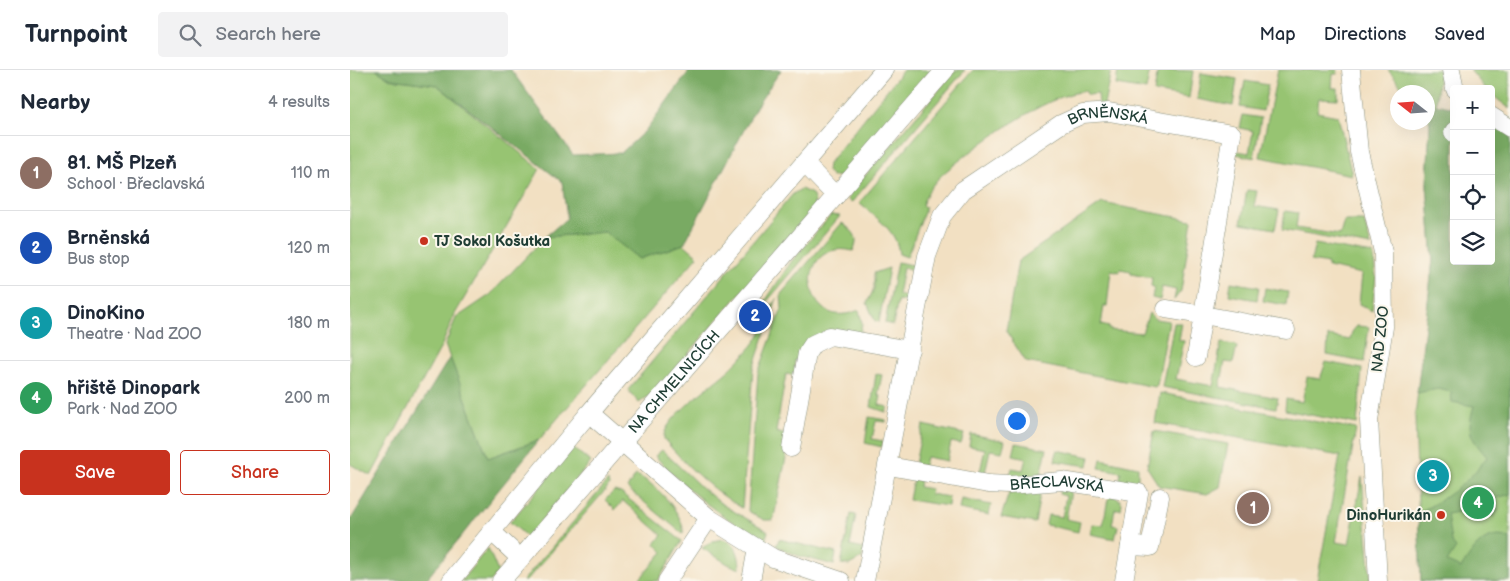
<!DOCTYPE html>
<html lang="en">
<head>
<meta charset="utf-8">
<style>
  body { margin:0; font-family:"Balsamiq Sans",sans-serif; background:#f2f2f3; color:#1f2937 }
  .controls { position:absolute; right:15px; top:15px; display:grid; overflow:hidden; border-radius:5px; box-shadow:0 5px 20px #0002 }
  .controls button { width:45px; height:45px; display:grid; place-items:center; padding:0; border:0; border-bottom:1px solid #e0e1e3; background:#fff; color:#1f2937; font:25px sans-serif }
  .compass { position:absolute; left:1040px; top:15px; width:45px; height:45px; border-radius:50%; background:#fff; box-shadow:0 5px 20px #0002; rotate:287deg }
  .you { position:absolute; left:666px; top:350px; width:18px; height:18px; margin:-12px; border:4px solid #fff; border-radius:50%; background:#1a73e8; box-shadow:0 0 0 8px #1a73e833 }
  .badge { display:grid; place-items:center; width:32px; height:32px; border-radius:50%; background:#c8321e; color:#fff; font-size:16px; font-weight:700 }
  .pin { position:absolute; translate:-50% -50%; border:2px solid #fff; box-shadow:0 1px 5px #0006 }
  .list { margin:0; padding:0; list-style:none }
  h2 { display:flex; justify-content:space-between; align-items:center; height:65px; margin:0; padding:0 20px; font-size:21px }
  h2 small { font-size:16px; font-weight:400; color:#747a83 }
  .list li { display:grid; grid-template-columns:32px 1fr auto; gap:15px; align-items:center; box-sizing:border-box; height:75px; padding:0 20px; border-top:1px solid #e0e1e3 }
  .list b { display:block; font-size:19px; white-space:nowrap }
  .list p { margin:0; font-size:16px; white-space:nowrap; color:#747a83 }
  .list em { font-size:16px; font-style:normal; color:#747a83 }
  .actions { display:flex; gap:10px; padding:15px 20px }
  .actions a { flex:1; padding:11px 0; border:1px solid #c8321e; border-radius:5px; text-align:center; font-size:18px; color:#c8321e }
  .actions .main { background:#c8321e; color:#fff }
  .icon { flex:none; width:28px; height:28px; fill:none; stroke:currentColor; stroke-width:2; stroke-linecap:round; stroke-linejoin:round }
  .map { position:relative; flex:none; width:1160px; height:511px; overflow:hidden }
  header { display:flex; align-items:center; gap:30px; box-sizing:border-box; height:70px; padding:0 25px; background:#fff; border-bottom:1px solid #e0e1e3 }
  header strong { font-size:24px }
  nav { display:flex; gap:28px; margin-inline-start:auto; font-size:18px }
  .search { width:350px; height:45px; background:#f2f2f3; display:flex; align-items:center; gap:12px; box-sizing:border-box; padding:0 18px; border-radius:5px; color:#747a83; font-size:19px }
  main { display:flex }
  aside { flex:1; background:#fff }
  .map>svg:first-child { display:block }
</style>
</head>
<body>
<header>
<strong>Turnpoint</strong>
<div class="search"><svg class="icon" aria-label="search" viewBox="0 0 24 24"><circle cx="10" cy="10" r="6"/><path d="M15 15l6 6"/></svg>Search here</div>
<nav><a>Map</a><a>Directions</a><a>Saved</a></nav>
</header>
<main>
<aside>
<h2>Nearby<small>4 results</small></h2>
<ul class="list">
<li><span class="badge" style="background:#8d6e63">1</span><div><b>81. MŠ Plzeň</b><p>School · Břeclavská</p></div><em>110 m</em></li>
<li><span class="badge" style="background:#1a4fb4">2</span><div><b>Brněnská</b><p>Bus stop</p></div><em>120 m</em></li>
<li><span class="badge" style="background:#0f9aa8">3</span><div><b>DinoKino</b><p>Theatre · Nad ZOO</p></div><em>180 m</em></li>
<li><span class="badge" style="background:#2e9e5b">4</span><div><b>hřiště Dinopark</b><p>Park · Nad ZOO</p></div><em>200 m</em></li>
</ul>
<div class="actions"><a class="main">Save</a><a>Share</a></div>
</aside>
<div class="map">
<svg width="1160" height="511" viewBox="0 0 1160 511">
  <rect width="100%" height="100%" fill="#fbf7ec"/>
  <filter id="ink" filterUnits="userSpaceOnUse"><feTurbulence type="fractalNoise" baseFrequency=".02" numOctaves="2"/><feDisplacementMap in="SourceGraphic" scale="10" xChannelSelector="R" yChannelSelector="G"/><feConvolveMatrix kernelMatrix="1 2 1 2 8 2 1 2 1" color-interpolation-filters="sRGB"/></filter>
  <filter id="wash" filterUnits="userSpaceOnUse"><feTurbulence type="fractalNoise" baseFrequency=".0096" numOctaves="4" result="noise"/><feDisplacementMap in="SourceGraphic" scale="20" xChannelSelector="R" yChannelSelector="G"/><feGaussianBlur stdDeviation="1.12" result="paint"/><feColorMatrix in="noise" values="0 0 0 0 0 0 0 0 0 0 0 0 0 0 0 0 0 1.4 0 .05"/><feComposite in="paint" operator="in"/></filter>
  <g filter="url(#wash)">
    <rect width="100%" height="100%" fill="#f2e0c2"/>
    <path fill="#97c472" stroke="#5b8053" d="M0,0H26L41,9L87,15L190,99L105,244L91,277L21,406L0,394Z
      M553,0H581L491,106L482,107L477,101L478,94Z
      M606,0H615L501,133L498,130L500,123Z
      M623,0H761L754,35L749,36L748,24L737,25L736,21C695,24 627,76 595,102C584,112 576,122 572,136L576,137L557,187L549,184C547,160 526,148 509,133Z
      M768,0H800L796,20L766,15Z
      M808,0L843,1L839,28L804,22Z
      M928,0H988L987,4H983L982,18H988V29L969,28L967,42L988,46L1002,105L910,87Z
      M1038,0H1089L1086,34L1080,53L1104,191H1141L1160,100V511H1071L1065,347L1083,190L1077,115L1080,53L1078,49V22H1056Z
      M1120,0H1160V39L1141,24V19H1136Z
      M851,3L887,9L883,36L847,29Z
      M895,11L918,15L913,41L890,37Z
      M893,45L911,48L904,88L886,84L887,81L899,83L903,61L890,58Z
      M451,119L462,124L465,132L463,139L307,320L289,333L278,320L443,124Z
      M897,120L907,121L904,136L929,140L925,159L891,153Z
      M752,133L842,150L831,221L824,230L826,220L812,217L810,230L802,228L804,217L801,216L802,208L781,204V201L770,199L769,202L761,200L757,236H754L751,255L759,257V260L792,263L799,243L805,249L819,251L807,315L805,317L676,292L656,261L668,191Z
      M935,141L948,143L946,158L990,165L994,151H1014L1021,176L932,160Z
      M481,145L490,146L408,242L441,192Z
      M492,153C504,162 510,167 503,181C443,166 450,266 509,240L512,253L510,266L480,261L450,291L445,290L444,298L449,299L446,306L436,304L426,362L437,365L438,378L424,447L423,450H414L398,441L408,303L432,239L431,224Z
      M256,162L289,189L334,174L348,186L189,370L138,388L95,275L106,248L140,225L195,167Z
      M965,174L1023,184L1026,207L1022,241L1009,234L1012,204L978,197V194L961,191Z
      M547,192L568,196L567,200L553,198L548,225L560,227L561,232L548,230L543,255L535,253Z
      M539,198L529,252L525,251L517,233L524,219V203Z
      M881,212L909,217L907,230L879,225Z
      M915,218L938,222L936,235L913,231Z
      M427,228L403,299L392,438C363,421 336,396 314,369C310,351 366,312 379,300C388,291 401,279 408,268C416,255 418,239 427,228Z
      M824,253H832L829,270L834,271L826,309L863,316L871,273L885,275L887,277L883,293L875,292L870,317L928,328L926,338L812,317Z
      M1007,256L1019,257L1014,292L977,285L978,266L1000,270L1002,262Z
      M976,292L1012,299L1007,354L935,340L936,329L952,332L957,307L970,309Z
      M526,304L532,305L528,325L531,326L529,335L538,337L536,342L521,337Z
      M810,323L1006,359L986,472L999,474L1012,407L1021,511H967L990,386L805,353Z
      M519,347L536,350V352L526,351L522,369L533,371L532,377L515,373Z
      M573,355L614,364L611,374L601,372L597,391L576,387L574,396L565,394Z
      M804,361L878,374L870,417L857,424L809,416L797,397Z
      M621,364L655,371L652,382L640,380L634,407L629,406L635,379L619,376Z
      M666,373L697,379L691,405L659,409L662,398L673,400L676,388L663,385Z
      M223,378L241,392L177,467L160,452Z
      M312,380L352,418L373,435L418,461L415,471C373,449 337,421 305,386Z
      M707,380L740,387L738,396L705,391Z
      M751,389L788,397V409L781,415L769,413L771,402L749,398Z
      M286,405C303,411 336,445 333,464L277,418Z
      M563,409L570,410L569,417L581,419L580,424L599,427L598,436L559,430Z
      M258,411L259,416L176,511H173Z
      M691,419L685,453L651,447L659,423Z
      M710,419L721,421L716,449L730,452L728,462L696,455L698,445L712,447L716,426L709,424Z
      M264,421L271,423L332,471L308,511H288L313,482L305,474L312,465L273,431L265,440L255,430Z
      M762,426L768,428L772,433L771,439H765L762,455L768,456L765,469L740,464L742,454L753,455L758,429Z
      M611,429L641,435L639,445L609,439Z
      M501,444L506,445L500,476L514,479L512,488L499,495L491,494Z
      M372,469C386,471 390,486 390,499L378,494L352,478L363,471Z
      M429,469L486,483L484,495L449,486L426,476Z
      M138,478L148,502L141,511H111Z"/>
    <path fill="#79aa64" stroke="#4c744c" d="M26,0H161L223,85L271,83L295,61L340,0H431L406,37L334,174L289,189L255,162L195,167L217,148L212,112L87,15L41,9Z
      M1086,34L1104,38V191H1141V49H1160V424L1147,428L1148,441L1143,447L1132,438L1097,444L1101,472L1106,478L1097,492L1111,498C1124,479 1134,460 1160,468V511H1071L1068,443C1099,426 1116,415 1137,387C1120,367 1116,362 1124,336L1102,332L1101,322L1088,319L1067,323L1083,190L1077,115L1080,53Z
      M100,287L138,388L189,370L75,511H0V451Z"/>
  </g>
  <g filter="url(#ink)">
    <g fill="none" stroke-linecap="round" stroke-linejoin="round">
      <defs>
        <g id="minor">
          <path d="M1001,0L1009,82L1033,182L1034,257L1019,350L1028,511"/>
          <path d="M1101,0L1105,19"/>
          <path d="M1141,46L1160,58"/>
          <path d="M1103,63L1104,61"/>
          <path d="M454,93L486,126"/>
          <path d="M816,239L853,245L846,287"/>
          <path d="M239,343L359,448L423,488L491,511"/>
          <path d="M441,378L457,283L463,274L480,266L560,280"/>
          <path id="s1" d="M539,396L638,414L659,415L712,411L789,423L774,511"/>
          <path d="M141,461L170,488"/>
          <path d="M780,476L800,477L810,427"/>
          <path d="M101,511L239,343L534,0"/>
          <path id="s2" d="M151,511L595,0"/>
          <path d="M317,511L359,448"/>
          <path d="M401,511L407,478"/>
          <path id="s3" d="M515,511L577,186L592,146L613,120L711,54L733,44L759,42L882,64L853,245L936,260"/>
        </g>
      </defs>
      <use href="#minor" stroke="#888e7b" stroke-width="19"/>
      <use href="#minor" stroke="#fff" stroke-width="18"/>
    </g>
  </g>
  <g fill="#c8321e" stroke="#fbf7ec" stroke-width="2">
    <circle cx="74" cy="171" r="5"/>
    <circle cx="1091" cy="445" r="5"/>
  </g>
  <g text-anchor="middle" stroke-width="4" stroke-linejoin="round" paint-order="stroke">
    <g font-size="15" fill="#1f3d34" stroke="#fbf7ec">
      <text dy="5" stroke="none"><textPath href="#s3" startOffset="574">BRNĚNSKÁ</textPath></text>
      <text transform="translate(1030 269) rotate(-84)" y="5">NAD ZOO</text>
      <text dy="5" stroke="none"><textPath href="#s2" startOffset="264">NA CHMELNICÍCH</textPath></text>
      <text dy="5" stroke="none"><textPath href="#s1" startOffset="170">BŘECLAVSKÁ</textPath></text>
    </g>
    <g font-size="15" font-weight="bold" fill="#1f3d34" stroke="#fbf7ec" text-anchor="start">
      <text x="84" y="176">TJ Sokol Košutka</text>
      <text x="1081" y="450" text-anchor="end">DinoHurikán</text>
    </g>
  </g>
</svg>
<div class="controls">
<button>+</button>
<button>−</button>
<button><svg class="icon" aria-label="locate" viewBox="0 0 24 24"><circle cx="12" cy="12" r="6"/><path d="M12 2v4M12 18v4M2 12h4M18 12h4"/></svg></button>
<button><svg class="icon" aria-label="layers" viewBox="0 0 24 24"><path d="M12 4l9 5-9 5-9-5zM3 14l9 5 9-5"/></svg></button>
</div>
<svg class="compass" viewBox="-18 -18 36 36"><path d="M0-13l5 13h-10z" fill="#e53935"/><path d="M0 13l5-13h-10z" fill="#747a83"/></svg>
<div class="you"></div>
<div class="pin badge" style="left:903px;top:438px;background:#8d6e63">1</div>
<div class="pin badge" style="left:405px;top:246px;background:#1a4fb4">2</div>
<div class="pin badge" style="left:1083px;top:406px;background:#0f9aa8">3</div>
<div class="pin badge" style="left:1128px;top:433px;background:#2e9e5b">4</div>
</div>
</main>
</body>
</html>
